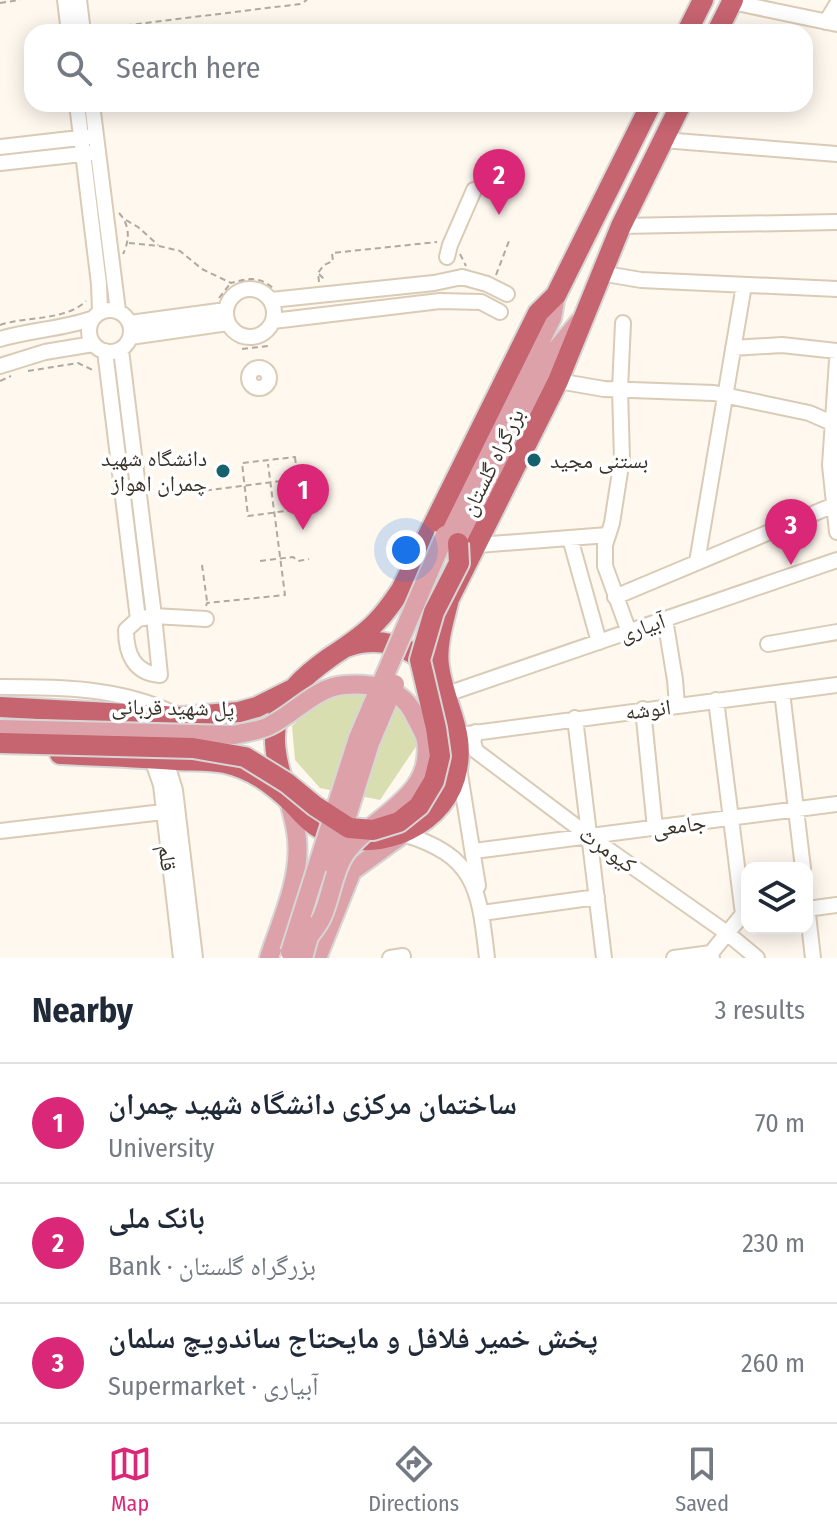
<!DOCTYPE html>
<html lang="en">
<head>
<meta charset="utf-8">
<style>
  body { margin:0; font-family:"Fira Sans Condensed","Noto Naskh Arabic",sans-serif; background:#f6f6f7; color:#1f2937 }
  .controls { position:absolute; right:24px; bottom:24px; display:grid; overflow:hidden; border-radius:16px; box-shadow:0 4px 20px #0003 }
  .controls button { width:72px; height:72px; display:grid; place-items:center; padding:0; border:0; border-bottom:2px solid #e0e1e3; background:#fff; color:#1f2937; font:40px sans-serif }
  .you { position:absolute; left:406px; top:550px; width:28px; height:28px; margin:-20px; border:6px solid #fff; border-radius:50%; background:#1a73e8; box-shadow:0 0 0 12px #1a73e833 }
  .badge { display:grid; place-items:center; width:52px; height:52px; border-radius:50%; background:#db2777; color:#fff; font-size:26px; font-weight:700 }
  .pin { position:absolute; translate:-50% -66px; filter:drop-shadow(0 2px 4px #0008) }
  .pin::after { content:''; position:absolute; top:42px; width:28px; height:24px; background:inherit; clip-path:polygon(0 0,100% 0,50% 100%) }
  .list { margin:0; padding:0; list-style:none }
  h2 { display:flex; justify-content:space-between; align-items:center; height:104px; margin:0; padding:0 32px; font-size:34px }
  h2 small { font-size:26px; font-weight:400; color:#747a83 }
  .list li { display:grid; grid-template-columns:52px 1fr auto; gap:24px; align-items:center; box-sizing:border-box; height:120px; padding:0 32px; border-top:2px solid #e0e1e3 }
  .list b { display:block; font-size:30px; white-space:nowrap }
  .list p { margin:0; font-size:26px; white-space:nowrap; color:#747a83 }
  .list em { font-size:26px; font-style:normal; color:#747a83 }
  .icon { flex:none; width:44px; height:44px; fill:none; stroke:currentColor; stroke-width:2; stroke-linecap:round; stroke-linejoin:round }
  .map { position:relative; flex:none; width:837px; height:958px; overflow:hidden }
  .search { position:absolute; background:#fff; box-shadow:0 4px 20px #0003; left:24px; right:24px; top:24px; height:88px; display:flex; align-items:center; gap:20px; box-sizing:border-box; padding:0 28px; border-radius:24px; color:#747a83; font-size:30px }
  .sheet { height:464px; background:#fff }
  nav { display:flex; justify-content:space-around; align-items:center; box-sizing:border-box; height:112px; border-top:2px solid #e0e1e3; background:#fff; font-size:22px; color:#747a83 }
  nav a { display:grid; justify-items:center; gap:4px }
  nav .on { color:#db2777 }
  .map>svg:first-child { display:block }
</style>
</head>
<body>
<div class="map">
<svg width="837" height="958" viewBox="0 0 837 958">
  <rect width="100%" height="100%" fill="#fef8ef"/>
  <path fill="#d9deb0" d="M359,692L397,707L415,722L417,745L380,800L320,788L295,760L292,726L317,702Z"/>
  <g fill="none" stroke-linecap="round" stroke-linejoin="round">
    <defs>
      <path id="minor" d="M65,0L69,32
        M79,0L83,32
        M732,2L837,24
        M826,22L837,4
        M77,104L99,284L100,311
        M92,104L118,311
        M663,140L837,154
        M0,147L88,137
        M0,163L91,153
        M621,226L837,222
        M447,257L450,245L474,190
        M600,273L641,280L837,289
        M226 313a24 24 0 1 1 48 0a24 24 0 1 1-48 0Z
        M271,300L434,283L462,277L487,284L507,294
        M89 331a21 21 0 1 1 42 0a21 21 0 1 1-42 0Z
        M273,321L440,301L481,302L500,312
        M130,323L226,310
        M623,323L620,389L622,459L612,523L605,545V566L629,632
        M130,337L228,323
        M0,339C30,330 62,329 91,319
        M733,348L782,345L837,351
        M121,350L154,616L206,619
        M105,351L138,619
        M837,360L830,465L837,532
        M0,366L45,352L93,344
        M249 378a10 10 0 1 1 20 0a10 10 0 1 1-20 0Z
        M558,381L604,389L714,393L809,413L832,423
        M570,538L599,642
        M478,545L608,535
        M697,562L744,285
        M615,597L834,505
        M154,616L160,675C134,673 126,654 126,630L138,619Z
        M665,619L675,680L677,705
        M768,644L837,632
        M0,687C60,687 119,687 175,714
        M782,692L803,868
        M447,694L837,560
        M716,700L743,914
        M643,709L655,828
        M575,718L604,958
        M476,732L473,742L476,751L589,836L727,933L757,958
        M459,735L837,685
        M152,759L170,774L175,790L195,958
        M152,759L161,785L181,958
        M459,768L478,886
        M0,831L163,812
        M403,834C477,856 479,890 487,958
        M474,851L837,804
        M807,906L813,958
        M807,909L837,905
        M482,913L597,897
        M390,958L403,956
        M674,958L711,953
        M712,958L711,953L743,914H747"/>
      <path id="major" d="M445,535L552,318L556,295
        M458,543L554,352L579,322
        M269,958C281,920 301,880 297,839C296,826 292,813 289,801
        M317,958L352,871L403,834"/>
      <path id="highway" d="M687,32L703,0
        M717,32L733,0
        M346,647C377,636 407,644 431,667
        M0,707L182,717L239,712L257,707L293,689
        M60,754C99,756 137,757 176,760C192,761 209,760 225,763C252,769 272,784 292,803C300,812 308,822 319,828C366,857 439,832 455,778C468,733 444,707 439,666C436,644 444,620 449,599L558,381L621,226L681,104
        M286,791C264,727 273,698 329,658C345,647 365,635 378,620C387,611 394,600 401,590L538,313L556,295L651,104"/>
    </defs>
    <use href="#minor" stroke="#dacbb6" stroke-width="18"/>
    <use href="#major" stroke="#d7d6d4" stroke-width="22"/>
    <use href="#highway" stroke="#d7d6d4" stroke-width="24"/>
    <path stroke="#afa9a0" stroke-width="2" stroke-dasharray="6 4" stroke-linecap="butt" d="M0,3L20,0
      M96,29L300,4L307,0
      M119,213C130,225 130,240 123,254
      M126,220L138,227L158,245
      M129,243L159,246L180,251L202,269L231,283C248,278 259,276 273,288
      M460,254L466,266
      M319,274L324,279
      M496,275L509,241
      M319,282L318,273L324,265L333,261L332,253L437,242
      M219,298L230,284
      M0,325C26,316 66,321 86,301
      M242,349L268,346
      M28,371L78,363L95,371
      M0,381L11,376
      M295,457L301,509L248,516L242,463Z
      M186,493L297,479
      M260,561L293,557L298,561L309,559
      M202,565L207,601
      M206,606L207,603L285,595L268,464"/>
    <use href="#minor" stroke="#fff" stroke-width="14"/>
    <use href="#major" stroke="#dda2a9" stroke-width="18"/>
    <use href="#highway" stroke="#c66470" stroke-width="20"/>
    <defs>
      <path id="major-bridge" d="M0,729L234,735C245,732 259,731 269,726C294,714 316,687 344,685C369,683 400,687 413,712C417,721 424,731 426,740C435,798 372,815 345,854C333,872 331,897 322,917C319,924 313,931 308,938
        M332,864L370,743L395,684
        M290,952L358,738L445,535
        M303,958L312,926"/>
      <path id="highway-bridge" d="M0,743L193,748L245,757L287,783L315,806L349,828L373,830L399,822L419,806L434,781L440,756L436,728L420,660L434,612L459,563L458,543"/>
    </defs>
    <use href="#major-bridge" stroke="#d7d6d4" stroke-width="22" stroke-linecap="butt"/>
    <use href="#highway-bridge" stroke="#d7d6d4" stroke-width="24" stroke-linecap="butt"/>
    <use href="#major-bridge" stroke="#dda2a9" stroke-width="18"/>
    <use href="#highway-bridge" stroke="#c66470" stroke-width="20"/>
  </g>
  <g fill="#16616e" stroke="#fff" stroke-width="3">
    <circle cx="534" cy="460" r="8"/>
    <circle cx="223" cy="471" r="8"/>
  </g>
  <g text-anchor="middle" stroke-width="7" stroke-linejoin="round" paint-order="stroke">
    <g font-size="22" fill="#383229" stroke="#fff" text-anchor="end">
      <text x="207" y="466">دانشگاه شهید<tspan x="207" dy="25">چمران اهواز</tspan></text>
      <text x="550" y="468" text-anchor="start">بستنی مجید</text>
    </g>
    <g font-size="22" fill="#383229" stroke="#fff">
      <text transform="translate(492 462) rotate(-64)" y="8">بزرگراه گلستان</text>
      <text transform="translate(642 627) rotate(-19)" y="8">آبیاری</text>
      <text transform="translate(173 707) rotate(1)" y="8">پل شهید قربانی</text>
      <text transform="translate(648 709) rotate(-7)" y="8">انوشه</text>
      <text transform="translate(679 825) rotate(-8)" y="8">جامعی</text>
      <text transform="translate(608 849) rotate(35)" y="8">کیومرث</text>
      <text transform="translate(168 858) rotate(83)" y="8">قلم</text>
    </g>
  </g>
</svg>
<div class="controls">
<button><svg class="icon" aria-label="layers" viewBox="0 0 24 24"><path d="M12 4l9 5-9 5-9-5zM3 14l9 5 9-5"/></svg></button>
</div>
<div class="you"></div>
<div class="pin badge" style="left:303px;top:530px">1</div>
<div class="pin badge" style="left:499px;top:215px">2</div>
<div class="pin badge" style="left:791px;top:565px">3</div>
<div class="search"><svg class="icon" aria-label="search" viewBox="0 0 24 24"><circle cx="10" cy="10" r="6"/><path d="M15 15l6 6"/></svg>Search here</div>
</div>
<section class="sheet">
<h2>Nearby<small>3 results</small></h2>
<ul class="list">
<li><span class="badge">1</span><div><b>ساختمان مرکزی دانشگاه شهید چمران</b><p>University</p></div><em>70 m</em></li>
<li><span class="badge">2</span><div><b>بانک ملی</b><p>Bank · بزرگراه گلستان</p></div><em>230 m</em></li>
<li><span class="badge">3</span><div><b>پخش خمیر فلافل و مایحتاج ساندویچ سلمان</b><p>Supermarket · آبیاری</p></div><em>260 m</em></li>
</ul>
</section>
<nav>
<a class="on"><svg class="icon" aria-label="map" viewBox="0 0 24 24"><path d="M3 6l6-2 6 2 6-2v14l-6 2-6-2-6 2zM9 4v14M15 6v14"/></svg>Map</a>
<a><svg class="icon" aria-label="directions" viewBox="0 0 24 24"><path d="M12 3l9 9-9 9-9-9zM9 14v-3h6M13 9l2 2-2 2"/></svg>Directions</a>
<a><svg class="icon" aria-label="saved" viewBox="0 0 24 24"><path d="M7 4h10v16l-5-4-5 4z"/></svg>Saved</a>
</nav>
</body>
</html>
